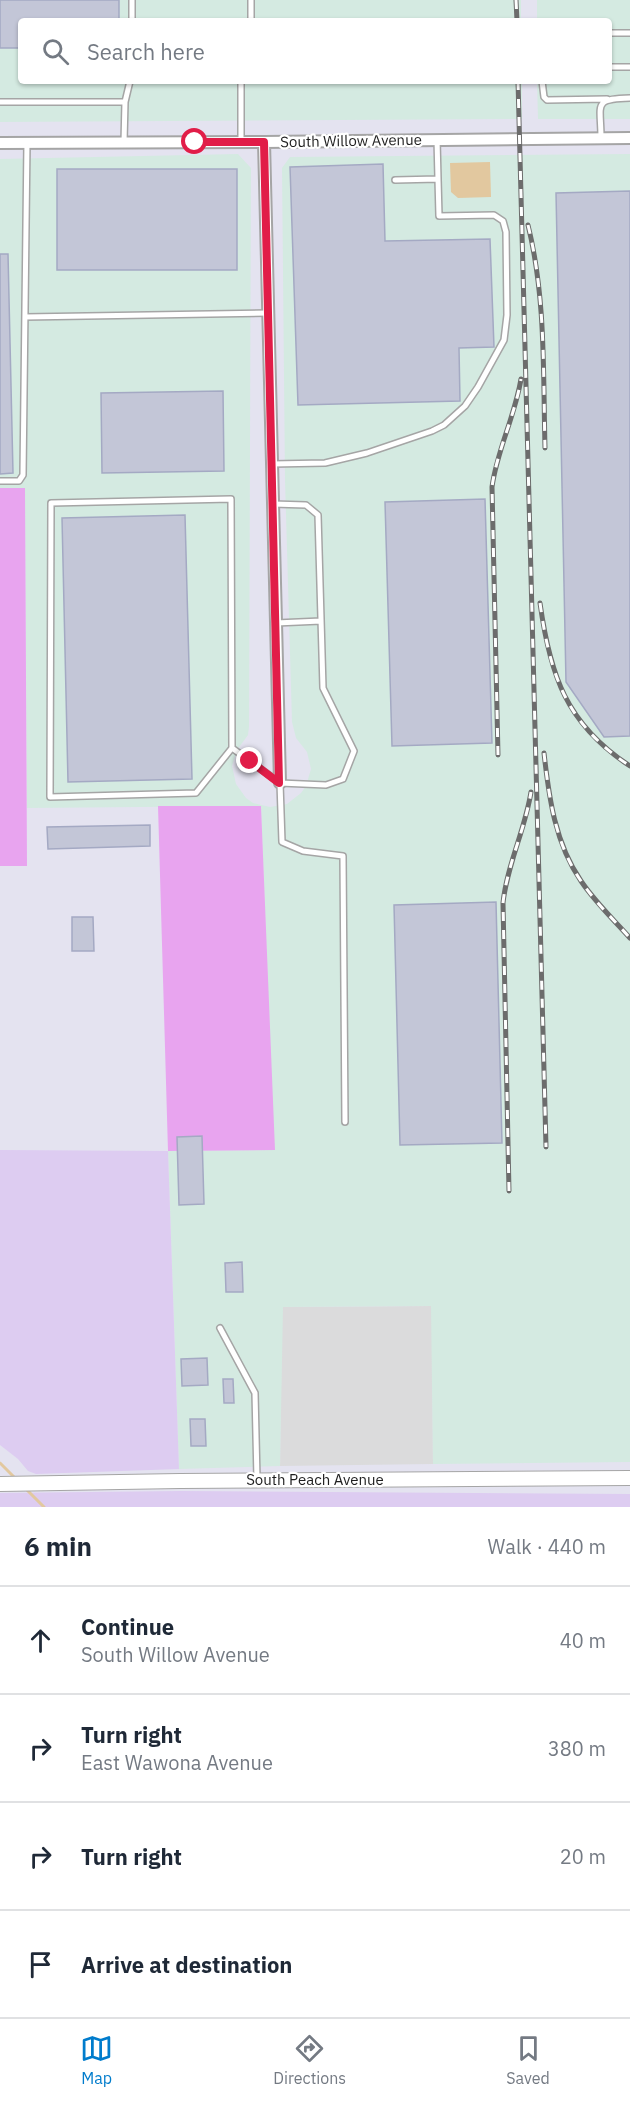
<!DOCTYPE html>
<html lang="en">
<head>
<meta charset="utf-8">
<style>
  body { margin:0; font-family:"IBM Plex Sans",sans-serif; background:#f2f2f3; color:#1f2937 }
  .stop { position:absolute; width:18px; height:18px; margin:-14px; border:4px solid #e11d48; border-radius:50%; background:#fff }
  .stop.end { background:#e11d48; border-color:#fff; box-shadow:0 2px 6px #0008 }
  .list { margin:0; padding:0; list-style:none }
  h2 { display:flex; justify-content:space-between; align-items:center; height:78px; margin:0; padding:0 24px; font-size:26px }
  h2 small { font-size:20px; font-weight:400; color:#747a83 }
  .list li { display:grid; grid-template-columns:39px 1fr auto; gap:18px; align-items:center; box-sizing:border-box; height:108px; padding:0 24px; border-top:2px solid #e0e1e3 }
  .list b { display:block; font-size:22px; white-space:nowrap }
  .list p { margin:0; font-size:20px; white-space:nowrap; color:#747a83 }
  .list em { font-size:20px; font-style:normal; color:#747a83 }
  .icon { flex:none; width:33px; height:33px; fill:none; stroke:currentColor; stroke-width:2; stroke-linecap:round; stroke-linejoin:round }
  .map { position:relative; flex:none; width:630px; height:1507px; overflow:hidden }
  .search { position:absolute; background:#fff; box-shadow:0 2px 4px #0004; left:18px; right:18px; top:18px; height:66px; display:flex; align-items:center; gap:15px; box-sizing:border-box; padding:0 21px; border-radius:6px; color:#747a83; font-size:22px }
  .sheet { height:510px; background:#fff }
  nav { display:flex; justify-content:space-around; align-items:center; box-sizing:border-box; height:84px; border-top:2px solid #e0e1e3; background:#fff; font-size:16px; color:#747a83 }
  nav a { display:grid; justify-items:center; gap:3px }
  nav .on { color:#007ccc }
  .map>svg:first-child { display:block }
</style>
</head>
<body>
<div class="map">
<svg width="630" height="1507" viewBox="0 0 630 1507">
  <rect width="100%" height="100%" fill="#e4e3f0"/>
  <path fill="#dbdbdc" d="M432,1306L433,1464L280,1466L282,1307Z"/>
  <path fill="#d4eae1" d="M0,0H521V21H21V81H522V119L0,122Z
    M537,0H630V119H538L537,81H609V21H537Z
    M238,154L251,168L249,727L248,735L237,750L232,766L236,784L246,798L253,803L270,807L287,804L301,793L306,786L311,769L307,752L296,738L292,722L285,480L282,168L290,157L630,154V1462L433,1464L431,1306L283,1307L280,1466L179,1469L168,1151L274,1150L261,806L27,808L25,488H0V159Z"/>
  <path fill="#ddccf1" d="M0,1150L168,1151L179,1469L36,1474L28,1471L18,1459L0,1445Z
    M181,1491L630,1494V1507H0V1493Z"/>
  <path fill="#e8a4ef" d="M0,488H25L27,866H0Z
    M158,806H261L275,1150L168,1151Z"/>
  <path fill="#e2c89f" d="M490,162L491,197L458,198L451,192L450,163Z"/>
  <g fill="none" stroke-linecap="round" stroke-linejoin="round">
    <path stroke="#e2c89f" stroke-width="3" d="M0,1463L15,1478
      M26,1489L44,1507"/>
  </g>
  <path fill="#c3c6d7" stroke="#a4a9c3" stroke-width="1.5" d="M0,0H119V21H21V48H0Z
    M383,164L385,241L490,239L494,347L459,348L460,401L298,405L290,167Z
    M57,169H237V270H57Z
    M630,191V736L604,737L566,682L556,193Z
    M0,254H8L13,473L0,474Z
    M223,391L224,471L102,473L101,393Z
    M485,499L492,743L392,746L385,502Z
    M185,515L192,779L68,782L62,518Z
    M150,825V846L48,849L47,827Z
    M496,902L502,1143L400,1145L394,905Z
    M72,917H93L94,951H72Z
    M202,1136L204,1204L179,1205L177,1137Z
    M242,1262L243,1292H226L225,1263Z
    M207,1358L208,1385L182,1386L181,1359Z
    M223,1379H233L234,1403H224Z
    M190,1419H205L206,1446H191Z"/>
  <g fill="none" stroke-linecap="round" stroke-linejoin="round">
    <defs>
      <path id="service" d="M132,0V21
        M251,0V21
        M609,33H630
        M609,67H630
        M241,81V142
        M542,81L544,97L547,100L607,99
        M0,102H125
        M601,138C601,104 592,99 630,98
        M124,142L125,102L130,81
        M395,180L438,179L437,139
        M25,317L268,313
        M272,464L325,463L367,453L432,431L444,425L465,406L478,387L504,340L507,315L506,232L503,221L494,215L439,216L438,179
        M0,481H19L23,475L27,142
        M276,623L321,621
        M232,748L196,793L50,797L51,503L231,499L232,748L280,783L326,785L343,779L354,751L323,688L318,515L306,505L273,504
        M280,783L282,842L303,851L343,856L345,1122
        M220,1328L255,1393L257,1479"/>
      <path id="minor" d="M264,142L280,783
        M0,143L264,142L630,138"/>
      <path id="tertiary" d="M0,1484L180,1481L630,1478"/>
    </defs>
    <use href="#service" stroke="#a5a5a5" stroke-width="8"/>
    <use href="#minor" stroke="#a5a5a5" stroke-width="14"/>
    <use href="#tertiary" stroke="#a5a5a5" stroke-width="16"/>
    <use href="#service" stroke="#fff" stroke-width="5"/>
    <use href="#minor" stroke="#fff" stroke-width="10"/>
    <use href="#tertiary" stroke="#fff" stroke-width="14"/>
    <defs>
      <path id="rail" d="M516,0L517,21
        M518,81L546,1147
        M528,225C546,298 543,373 545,448
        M540,603C550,675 566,724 630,766
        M544,753C549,798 555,843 581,881C595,902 614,920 630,938
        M498,755L492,487C497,450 515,416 521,379
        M509,1191L503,903C507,865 525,830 531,792"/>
    </defs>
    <use href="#rail" stroke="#6c6c6c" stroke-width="5"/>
    <use href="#rail" stroke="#fff" stroke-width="3" stroke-dasharray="9" stroke-linecap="butt"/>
  </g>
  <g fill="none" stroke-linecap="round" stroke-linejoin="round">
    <path stroke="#e11d48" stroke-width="8" d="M195,142H264L279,783L250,761"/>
  </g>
  <g text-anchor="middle" stroke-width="4.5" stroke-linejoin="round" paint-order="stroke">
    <g font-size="15" fill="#1e1e1e" stroke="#fff">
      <text transform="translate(351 141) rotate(-1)" y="5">South Willow Avenue</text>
      <text x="315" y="1485">South Peach Avenue</text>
    </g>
  </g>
</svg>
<div class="stop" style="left:195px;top:142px"></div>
<div class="stop end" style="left:250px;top:761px"></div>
<div class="search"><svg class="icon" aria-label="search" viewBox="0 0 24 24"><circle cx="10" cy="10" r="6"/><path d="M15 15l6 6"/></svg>Search here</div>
</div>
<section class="sheet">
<h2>6 min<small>Walk · 440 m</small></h2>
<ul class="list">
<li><svg class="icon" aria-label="ahead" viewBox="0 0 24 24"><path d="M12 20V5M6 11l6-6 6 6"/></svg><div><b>Continue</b><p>South Willow Avenue</p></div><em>40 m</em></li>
<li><svg class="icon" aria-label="right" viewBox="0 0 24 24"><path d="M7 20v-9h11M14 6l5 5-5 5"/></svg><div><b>Turn right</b><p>East Wawona Avenue</p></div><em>380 m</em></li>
<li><svg class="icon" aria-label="right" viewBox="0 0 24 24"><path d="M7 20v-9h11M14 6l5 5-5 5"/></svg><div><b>Turn right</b></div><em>20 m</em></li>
<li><svg class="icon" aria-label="arrive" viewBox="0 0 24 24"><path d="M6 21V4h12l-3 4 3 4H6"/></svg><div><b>Arrive at destination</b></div></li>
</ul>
</section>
<nav>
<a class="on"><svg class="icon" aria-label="map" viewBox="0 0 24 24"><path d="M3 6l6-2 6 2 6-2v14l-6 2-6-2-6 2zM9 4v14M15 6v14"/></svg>Map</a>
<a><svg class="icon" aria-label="directions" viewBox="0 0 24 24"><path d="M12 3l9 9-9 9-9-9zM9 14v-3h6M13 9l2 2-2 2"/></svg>Directions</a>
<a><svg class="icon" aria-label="saved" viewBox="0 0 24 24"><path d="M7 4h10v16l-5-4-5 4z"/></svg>Saved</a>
</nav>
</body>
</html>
